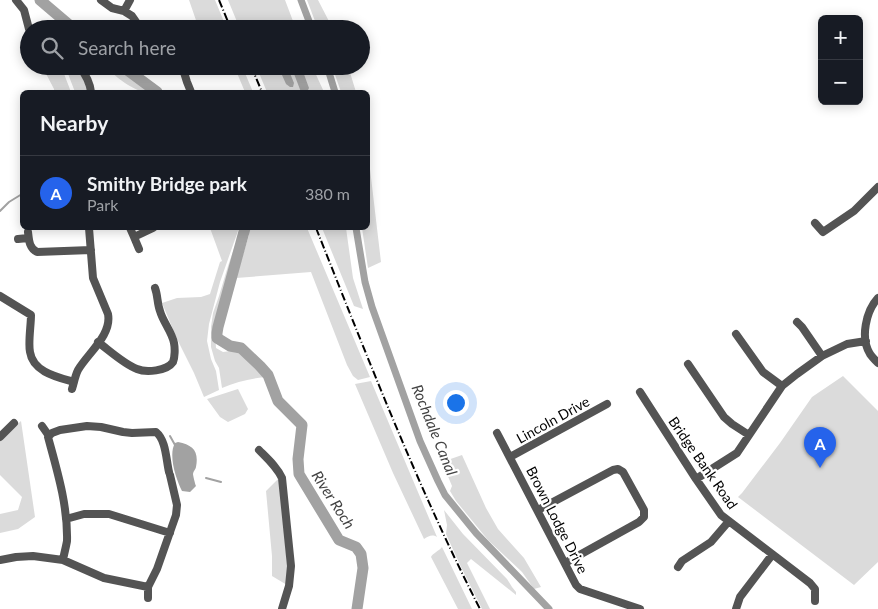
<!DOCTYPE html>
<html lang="en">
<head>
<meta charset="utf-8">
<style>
  body { margin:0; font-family:Lato,sans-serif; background:#20242c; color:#f1f3f6 }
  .controls { position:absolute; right:15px; top:15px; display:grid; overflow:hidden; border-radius:8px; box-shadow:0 2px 12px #0003 }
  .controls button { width:45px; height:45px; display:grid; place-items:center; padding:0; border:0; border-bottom:1px solid #363941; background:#171b24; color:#f1f3f6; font:25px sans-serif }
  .you { position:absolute; left:455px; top:402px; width:18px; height:18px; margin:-12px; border:4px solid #fff; border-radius:50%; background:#1a73e8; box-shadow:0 0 0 8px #1a73e833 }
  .badge { display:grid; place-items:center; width:32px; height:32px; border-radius:50%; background:#2563eb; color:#fff; font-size:16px; font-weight:700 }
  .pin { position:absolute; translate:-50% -41px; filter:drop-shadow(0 1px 2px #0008) }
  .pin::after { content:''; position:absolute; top:26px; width:18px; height:15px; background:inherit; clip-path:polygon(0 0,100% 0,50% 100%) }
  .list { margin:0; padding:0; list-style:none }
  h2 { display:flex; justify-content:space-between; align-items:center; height:65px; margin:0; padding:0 20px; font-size:21px }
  h2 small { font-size:16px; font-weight:400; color:#9ea1a6 }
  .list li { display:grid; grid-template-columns:32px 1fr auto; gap:15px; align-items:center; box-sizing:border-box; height:75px; padding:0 20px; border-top:1px solid #363941 }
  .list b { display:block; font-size:19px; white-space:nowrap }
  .list p { margin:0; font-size:16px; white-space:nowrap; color:#9ea1a6 }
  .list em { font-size:16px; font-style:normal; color:#9ea1a6 }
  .icon { flex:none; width:28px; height:28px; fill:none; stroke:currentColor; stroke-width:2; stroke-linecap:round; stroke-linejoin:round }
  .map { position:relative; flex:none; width:878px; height:609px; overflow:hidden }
  .search { position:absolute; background:#171b24; box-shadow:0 2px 12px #0003; left:20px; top:20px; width:350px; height:55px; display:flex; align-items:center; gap:12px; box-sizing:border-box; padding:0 18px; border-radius:28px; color:#9ea1a6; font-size:19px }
  .panel { position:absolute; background:#171b24; box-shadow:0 2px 12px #0003; left:20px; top:90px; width:350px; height:140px; border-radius:8px }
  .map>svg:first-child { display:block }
</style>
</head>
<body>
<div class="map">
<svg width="878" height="609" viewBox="0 0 878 609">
  <rect width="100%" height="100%" fill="#fff"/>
  <path fill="#dbdbdb" d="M189,0H215L227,29H199Z
    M228,0H285L296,29H240Z
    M307,0H318L333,29H318Z
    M42,66H61L71,92H54V89Z
    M65,66H74C81,74 86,82 87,92H75Z
    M106,66H118L153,92C150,92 147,93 145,92C134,91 112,75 106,66Z
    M234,66H242L253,92H245Z
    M256,66H312L324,92H267Z
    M332,66H348L356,92H341Z
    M368,152L381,262L368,268L362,228H368Z
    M210,228H239L220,282L209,324L207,341L211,359L216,371L219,390L204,397L194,373L177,339L162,303L177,298L201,297L210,294L220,262L222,261Z
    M241,228H242V230L218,315L215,331L216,348L223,352L231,351H242L268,377C251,378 237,382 222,388L219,368L215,361L211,347V327L213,313L219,296L228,266Z
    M249,228H307L370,377L358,380L353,376L347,365L311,272L236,278L249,235Z
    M322,228H346L353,278L363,309L354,306Z
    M843,376L878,411V562L854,585L738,497L742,493L780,443L812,397Z
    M371,381L437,537C432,534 429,536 424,539L393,473L355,384Z
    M238,389L248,409L245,414L228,422L220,417L207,399Z
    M21,421L35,517L18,529L0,533V514L18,510L22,497L0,475V439Z
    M462,455L486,508L498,529L524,558L541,587L534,589L522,572L488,540L456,501L450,491L452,486L442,462Z
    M279,478L288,574L287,585L272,576V556L266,491Z
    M444,510L463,534L507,579L512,587L516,592V595L471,559L467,563L490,609H482L461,567L446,534L447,525Z
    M442,547L472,609H458L431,557C433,553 439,551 442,547Z"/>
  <path fill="#a2a2a2" d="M278,66H287L294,83L293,87H290L286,84Z
    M291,66H301L309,88L307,92H301Z
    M178,442C193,445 199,451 196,467C196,469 193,471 193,474C193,475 195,484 196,486L190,492L182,491C176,479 168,455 175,443Z"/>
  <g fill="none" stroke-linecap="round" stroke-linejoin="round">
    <path stroke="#a2a2a2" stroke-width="2" d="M0,211L9,202L22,194
      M170,436L175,445
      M206,478L221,482"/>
    <path stroke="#a2a2a2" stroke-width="7" d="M301,0L312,29
      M327,66L335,92
      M356,228L365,282L372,307L420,441L438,481L445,495L476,533L549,609"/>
    <path stroke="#a2a2a2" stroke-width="11" d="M40,0L74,29
      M122,66L157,92
      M245,228L218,327L217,333V338L230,346L241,348L260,366L268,375L278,401L302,425L298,459L299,474L339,540L356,547L361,554L363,568L357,609"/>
    <path stroke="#545454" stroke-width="8" d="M16,0L24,10L29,29
      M101,0L112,8L124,11L132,16L141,29
      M124,11L130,0
      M79,66C86,75 90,82 91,92
      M182,66L187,82L191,92
      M815,223L823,232L854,211L878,187
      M130,228L134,237L153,228
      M28,232C29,240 29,248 37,252L91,250
      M134,237L139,249
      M18,239L28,238
      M0,296L31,315C31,325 28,343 30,352C33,372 57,377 74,382
      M878,298C866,311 860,338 870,354C872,357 875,360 878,363
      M797,322L802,327L822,356
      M736,334L763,372L782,386
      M98,342C110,351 124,364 137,369C146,373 167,371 173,362C175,357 175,348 174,343C172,332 163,322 160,311C157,303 158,296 155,288
      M688,364L724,417L732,424L749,435
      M72,389C74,383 75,376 78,370C88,353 112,335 108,314L93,278L89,228
      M640,392L696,479L721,515L810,583L815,589V601
      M42,426L49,436
      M497,433L576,585L580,589L640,609
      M0,437L14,423
      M259,450C268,459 277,467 282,478L291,566L289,586L282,609
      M510,457L607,404
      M696,479L737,453L782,386L797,374L822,356L847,344L866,341
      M538,510L613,470L618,469L623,472L644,510V517L639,522L565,563
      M66,519L84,514H109L170,533
      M0,560L16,557L33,556L63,560L104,578L148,587
      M63,560C64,554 66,547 67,541C68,506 57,470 48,437L52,433L60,430L87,426L101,427L123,432L132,433L156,432C166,440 166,459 169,472
      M678,567L682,561L711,542L729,521
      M148,598V587L157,569L176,515L177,505L170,475
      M736,609L740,597L772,555"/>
    <path stroke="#000" stroke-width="2" stroke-dasharray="8 2.5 1 2.5" stroke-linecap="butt" d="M219,0L231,29
      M251,66L262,92
      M316,228C367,356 417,486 480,609"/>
  </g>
  <g text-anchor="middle" stroke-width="4.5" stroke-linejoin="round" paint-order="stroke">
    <g font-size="14" fill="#000" stroke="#fff">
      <text transform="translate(553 420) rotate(-29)" y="5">Lincoln Drive</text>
      <text transform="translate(703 463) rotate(55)" y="5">Bridge Bank Road</text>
      <text transform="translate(557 520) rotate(63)" y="5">Brown Lodge Drive</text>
    </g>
    <g font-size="15" font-style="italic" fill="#434343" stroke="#fff">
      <text transform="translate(434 430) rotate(68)" y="5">Rochdale Canal</text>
      <text transform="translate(333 500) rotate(57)" y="5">River Roch</text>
    </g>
  </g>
</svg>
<div class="controls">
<button>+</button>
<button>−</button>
</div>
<div class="you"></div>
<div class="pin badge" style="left:820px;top:468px">A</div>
<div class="search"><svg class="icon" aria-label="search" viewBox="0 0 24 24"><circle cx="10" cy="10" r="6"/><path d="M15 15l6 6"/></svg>Search here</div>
<section class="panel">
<h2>Nearby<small></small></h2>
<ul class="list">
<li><span class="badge">A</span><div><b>Smithy Bridge park</b><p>Park</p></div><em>380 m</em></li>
</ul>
</section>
</div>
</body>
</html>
